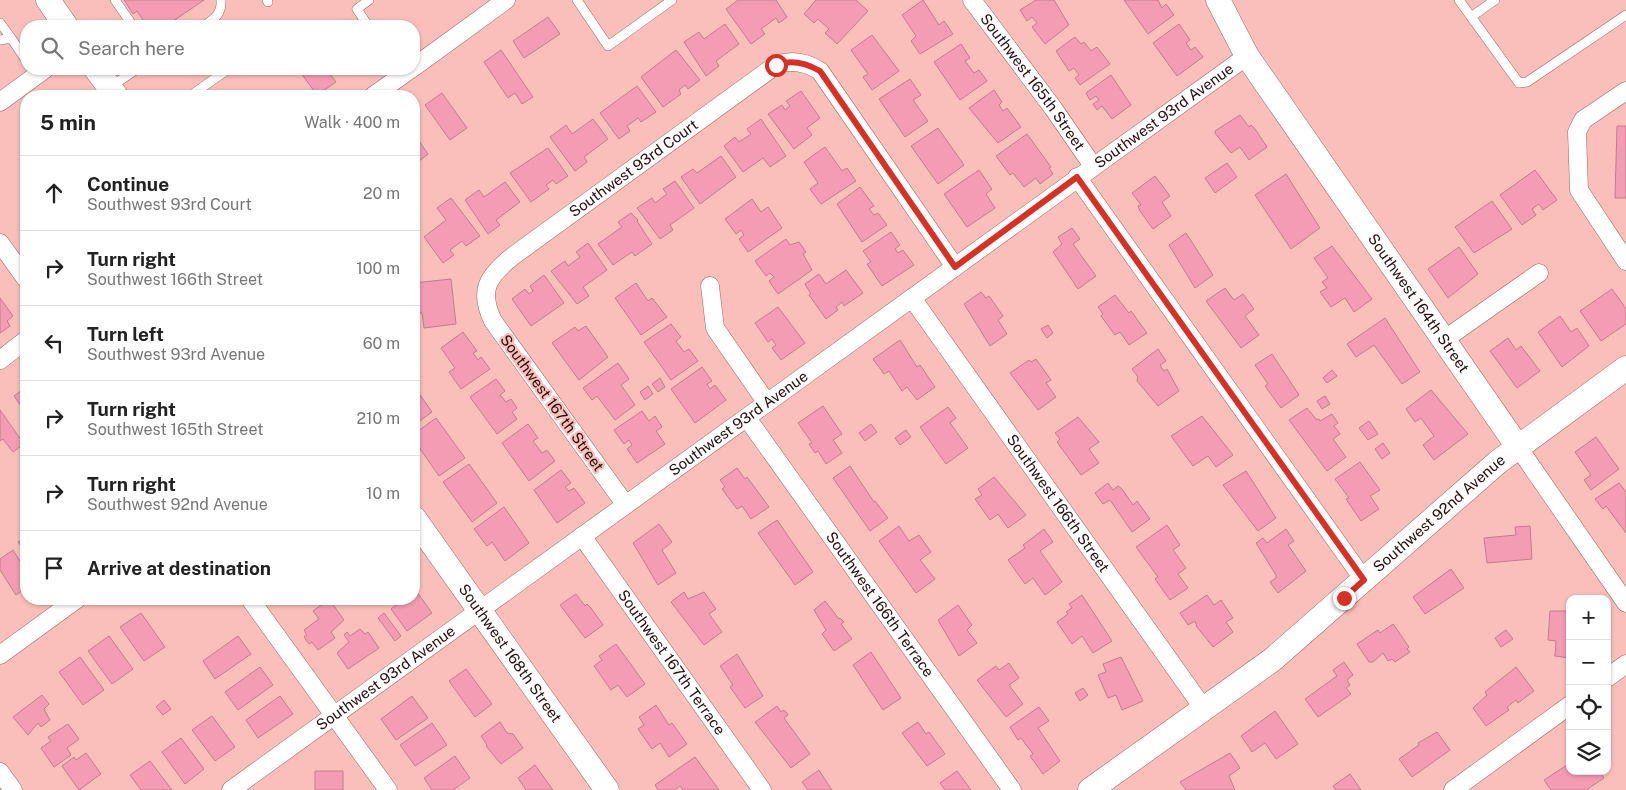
<!DOCTYPE html>
<html lang="en">
<head>
<meta charset="utf-8">
<style>
  body { margin:0; font-family:"Public Sans",sans-serif; background:#f6f6f6; color:#222 }
  .controls { position:absolute; right:15px; bottom:15px; display:grid; overflow:hidden; border-radius:10px; box-shadow:0 1px 4px #0004 }
  .controls button { width:45px; height:45px; display:grid; place-items:center; padding:0; border:0; border-bottom:1px solid #e0e0e0; background:#fff; color:#222; font:25px sans-serif }
  .stop { position:absolute; width:15px; height:15px; margin:-11px; border:4px solid #d93025; border-radius:50%; background:#fff }
  .stop.end { background:#d93025; border-color:#fff; box-shadow:0 1px 5px #0008 }
  .list { margin:0; padding:0; list-style:none }
  h2 { display:flex; justify-content:space-between; align-items:center; height:65px; margin:0; padding:0 20px; font-size:21px }
  h2 small { font-size:16px; font-weight:400; color:#767676 }
  .list li { display:grid; grid-template-columns:32px 1fr auto; gap:15px; align-items:center; box-sizing:border-box; height:75px; padding:0 20px; border-top:1px solid #e0e0e0 }
  .list b { display:block; font-size:19px; white-space:nowrap }
  .list p { margin:0; font-size:16px; white-space:nowrap; color:#767676 }
  .list em { font-size:16px; font-style:normal; color:#767676 }
  .icon { flex:none; width:28px; height:28px; fill:none; stroke:currentColor; stroke-width:2; stroke-linecap:round; stroke-linejoin:round }
  .map { position:relative; flex:none; width:1626px; height:790px; overflow:hidden }
  .search { position:absolute; background:#fff; box-shadow:0 1px 4px #0004; left:20px; top:20px; width:400px; height:55px; display:flex; align-items:center; gap:12px; box-sizing:border-box; padding:0 18px; border-radius:20px; color:#767676; font-size:19px }
  .panel { position:absolute; background:#fff; box-shadow:0 1px 4px #0004; left:20px; top:90px; width:400px; height:515px; border-radius:20px }
  .map>svg:first-child { display:block }
</style>
</head>
<body>
<div class="map">
<svg width="1626" height="790" viewBox="0 0 1626 790">
  <rect width="100%" height="100%" fill="#fbbfbb"/>
  <path fill="#f39cb4" stroke="#c17d8f" d="M124,0H204L166,26H147L137,11L133,14Z
    M738,0H776L787,17L779,23L776,18L761,29L765,34L751,44L726,9Z
    M816,0H856L868,11L837,44L825,33L829,29L818,19L814,23L804,14Z
    M923,0L939,25L944,21L953,34L920,54L911,41L916,36L902,15Z
    M1036,0H1054L1069,25L1045,44L1032,27L1037,23L1032,17L1027,21L1020,10Z
    M1124,0H1158L1162,8L1166,4L1174,15L1148,34Z
    M548,17L560,34L524,58L513,41Z
    M348,20L353,26H339Z
    M725,24L739,44L716,61L719,66L706,76L684,42L699,32L704,39Z
    M1179,24L1190,40L1186,43L1191,50L1195,47L1203,57L1177,76L1153,43Z
    M872,35L899,71L872,90L863,77L868,74L851,50Z
    M1075,37L1081,44L1084,42L1091,51L1097,47L1110,64L1080,85L1075,78L1079,75L1074,68L1069,71L1056,51Z
    M961,44L970,58L965,61L974,73L979,70L987,81L960,100L934,62Z
    M501,50L533,97L522,104L515,93L508,98L484,62Z
    M676,50L700,80L688,89L685,85L679,90L681,94L663,107L641,77Z
    M298,69H326L336,82L317,95Z
    M1111,75L1131,105L1112,119L1102,106L1097,110L1093,104L1099,100L1096,96L1090,100L1086,93Z
    M910,79L921,95L913,100L928,121L905,137L879,99Z
    M637,86L656,112L641,122L638,118L627,126L630,131L619,139L600,113Z
    M994,90L1002,102L999,105L1003,111L1007,108L1021,127L998,143L969,108Z
    M801,91L820,118L807,128L812,135L794,149L768,114L782,105L785,110L790,106L786,101Z
    M442,93L467,128L450,140L425,105Z
    M1240,115L1249,127L1251,125L1255,129L1267,147L1249,160L1240,147L1231,153L1215,133V131Z
    M593,119L608,139L584,157L587,162L575,171L550,137L566,125L572,134Z
    M761,119L786,156L770,167L763,158L743,172L724,146L735,137L739,142L751,134L747,129Z
    M1617,126H1626V198H1615Z
    M938,128L964,165L938,184L911,146Z
    M414,134L428,154L414,165Z
    M1027,134L1051,167L1049,168L1053,174L1040,184L1036,178L1024,187L1013,173L1010,175L996,156Z
    M825,147L842,171L847,168L856,181L821,204L810,189L818,183L804,162Z
    M548,148L568,176L556,184L553,180L546,185L549,189L531,202L510,173Z
    M721,156L736,177L700,204L681,177L693,169L697,173Z
    M1227,163L1237,177L1215,193L1205,178Z
    M979,170L992,189L986,194L995,208L967,227L944,194Z
    M1535,170L1557,200L1543,210L1539,204L1532,209L1536,215L1522,225L1500,195Z
    M1286,174L1320,228L1291,249L1255,195Z
    M1155,176L1170,196L1162,202L1171,216L1153,229L1140,211L1138,206L1141,205L1132,193Z
    M675,181L694,208L670,225L673,230L660,239L637,208L652,198L655,203L667,194L663,189Z
    M505,182L520,202L496,220L500,225L488,234L465,200L479,190L484,197Z
    M860,187L874,206L869,209L874,215L878,213L887,225L862,242L837,204Z
    M451,198L480,236L466,246L462,241L450,250L454,255L443,263L424,237L446,220L437,208Z
    M752,199L761,212L768,207L782,228L748,252L739,239L744,235L741,230L736,234L725,219Z
    M1492,201L1512,229L1474,253L1455,227Z
    M631,213L638,220L637,221L652,244L635,256L632,252L613,265L598,244L622,227L618,222Z
    M1072,228L1080,239L1073,244L1096,276L1078,289L1053,252L1062,244L1058,237Z
    M891,232L900,245L895,249L898,253L903,250L914,265L882,286L867,264L871,262L863,251Z
    M1186,233L1213,275L1195,288L1169,245Z
    M786,239L790,245L799,242L806,252L803,254L812,270L778,294L769,281L774,277L770,273L766,276L755,261Z
    M588,243L607,270L583,287L589,296L577,304L551,271L565,261L568,266L580,257L576,252Z
    M1332,246L1372,299L1354,312L1345,298L1331,307L1320,292L1327,288L1322,282L1328,278L1314,258Z
    M1459,247L1478,274L1448,298L1428,269Z
    M846,270L863,293L844,306L842,302L836,307L838,310L826,319L809,295L811,294L805,284L819,274L826,284Z
    M544,275L564,303L531,326L512,299L525,289L529,294L533,291L530,286Z
    M451,279L456,324L424,328L422,313H414V283Z
    M636,283L648,301L652,298L667,317L641,335L615,298Z
    M1225,288L1234,300L1243,294L1254,309L1245,316L1259,335L1241,348L1206,301Z
    M1612,289L1626,309V324L1601,341L1580,311Z
    M981,292L986,298L989,296L1003,316L998,320L1007,334L990,346L964,304Z
    M1115,295L1129,313L1131,311L1147,333L1129,345L1120,332L1115,335L1101,316L1103,314L1098,307Z
    M0,298L13,316L7,321L10,326L0,333Z
    M778,307L805,343L781,360L772,348L776,345L772,339L768,342L755,323Z
    M1560,316L1571,332L1577,328L1589,346L1562,367L1538,332Z
    M1385,318L1420,372L1402,384L1374,345L1356,357L1347,344Z
    M671,324L681,337L676,341L684,352L689,349L698,361L671,380L644,342Z
    M1048,325L1053,333L1047,338L1041,329Z
    M586,326L608,357L579,380L552,343L575,327L578,331Z
    M463,332L477,351L473,353L478,360L481,357L490,369L461,389L449,372L455,368L441,348Z
    M1508,338L1516,350L1521,346L1540,371L1517,388L1490,351Z
    M900,340L917,367L920,365L935,387L917,400L907,387L902,391L889,371L884,374L873,359Z
    M1158,349L1166,361L1160,365L1164,371L1167,369L1179,391L1158,406L1137,381L1138,377L1132,369Z
    M1272,354L1299,395L1281,408L1265,386L1268,384L1255,365Z
    M1036,359L1051,380L1046,383L1056,397L1038,410L1010,373L1029,360L1031,362Z
    M618,363L629,379L621,385L635,405L615,420L597,396L592,400L583,388Z
    M702,367L712,381L707,384L710,389L715,385L726,400L695,423L671,389Z
    M1332,370L1337,376L1327,383L1323,378Z
    M660,378L665,387L658,392L652,384Z
    M496,379L505,391L500,395L506,402L511,399L517,408L512,412L517,419L497,434L470,397Z
    M414,386L432,412L414,425Z
    M648,386L653,394L645,400L640,392Z
    M26,387V413L14,396Z
    M1431,390L1468,434L1434,460L1423,445L1434,436L1421,418L1415,422L1406,409Z
    M1325,396L1330,404L1322,409L1317,401Z
    M823,406L842,434L833,440L842,453L826,464L818,451L815,453L809,444L812,443L798,423Z
    M948,407L956,418L950,423L968,448L946,464L920,427Z
    M1307,408L1317,420L1319,419L1320,421L1332,414L1338,423L1334,426L1340,434L1333,439L1346,457L1327,471L1289,420Z
    M0,410L24,444L13,452L3,439L0,441Z
    M642,411L649,421L655,416L662,427L656,431L665,444L637,463L627,449L632,445L629,440L624,444L614,430Z
    M1202,416L1233,455L1216,467L1208,456L1193,466L1171,436Z
    M1078,417L1099,442L1089,449L1099,463L1081,475L1057,442L1060,439L1055,433Z
    M436,418L465,458L439,476L414,440V434Z
    M1369,421L1378,434L1368,440L1359,428Z
    M528,424L538,438L533,441L542,453L547,450L555,461L529,481L502,443Z
    M871,424L877,432L865,441L859,433Z
    M906,430L911,437L900,445L895,438Z
    M1596,437L1619,469L1591,490L1584,480L1591,475L1575,452Z
    M1383,443L1390,453L1382,459L1375,449Z
    M1360,462L1380,490L1370,496L1379,509L1361,521L1346,499L1349,498L1335,479Z
    M469,464L497,503L472,522L443,482Z
    M850,466L874,502L875,501L888,518L870,531L833,478Z
    M737,468L745,479L747,477L769,507L751,519L742,506L737,509L722,489L725,487L720,480Z
    M561,470L571,483L565,487L569,491L574,488L585,503L557,523L534,490Z
    M1246,471L1276,518L1258,531L1223,485Z
    M994,477L1026,515L1008,528L998,514L990,520L975,499L982,495L978,489Z
    M1108,483L1113,490L1118,486L1122,489L1133,505L1137,501L1150,519L1132,532L1110,500L1103,504L1095,493Z
    M1619,483L1626,492V533L1606,506L1603,509L1595,499Z
    M504,507L529,543L505,561L492,542L487,546L474,529Z
    M777,520L813,572L795,585L758,533Z
    M659,524L672,542L662,550L676,573L658,585L633,543Z
    M1167,525L1180,545L1173,550L1186,568L1178,574L1188,588L1170,600L1155,579L1158,577L1136,547Z
    M899,526L909,541L919,535L931,552L920,560L935,579L916,593L879,541Z
    M1530,526L1532,559L1487,563L1484,538L1516,535L1515,527Z
    M1044,529L1053,542L1040,551L1062,582L1045,595L1033,578L1025,584L1008,560L1025,548L1023,545Z
    M1286,529L1294,541L1288,545L1306,571L1278,593L1270,582L1276,578V575L1256,543L1263,538L1267,543Z
    M26,537V553L18,542Z
    M13,550L26,571V588L16,595L0,570V559Z
    M1451,569L1464,588L1425,614L1413,597Z
    M417,592L432,613L407,631L391,609L402,601L404,604L408,599H414V595Z
    M684,592L688,599L704,592L716,609L709,614L722,632L704,645L671,602Z
    M576,594L585,606L587,604L591,608L603,625L585,638L560,605Z
    M1082,595L1112,641L1093,653L1082,636L1072,644L1057,622L1068,614L1066,612L1072,608L1069,604Z
    M1207,595L1214,605L1221,600L1233,618L1226,622L1233,632L1213,647L1197,627L1195,621L1188,625L1180,613Z
    M329,599L344,620L331,632L335,638L318,650L312,642L309,644L304,637L307,635L304,630L319,619L313,611Z
    M825,601L839,619L840,618L844,622L841,624L852,639L834,651L822,634L826,630L814,610Z
    M1569,602L1570,658L1555,656L1556,641L1548,640L1550,611H1568Z
    M958,605L972,625L967,630L977,643L959,656L938,620Z
    M141,613L165,647L144,661L120,627Z
    M384,613L401,636L395,641L378,618Z
    M1393,624L1409,647L1407,649L1410,652L1395,662L1392,659L1388,661L1383,653L1373,662H1369L1357,644L1378,630L1380,633Z
    M360,629L365,634L368,632L379,648L348,669L337,653L349,642L344,635L347,632L350,636Z
    M1506,630L1513,639L1501,647L1495,638Z
    M109,636L133,669L112,684L88,651Z
    M238,636L251,654L215,679L203,661Z
    M616,644L645,684L627,697L618,685L611,690L594,666L602,660L599,656Z
    M871,652L901,698L883,710L853,665Z
    M737,654L763,696L745,708L730,687L733,685L720,666Z
    M80,657L104,690L83,705L59,672Z
    M1121,657L1143,701L1122,710L1116,695L1108,698L1098,675L1106,672L1103,664Z
    M1344,662L1353,675L1347,680L1350,685L1346,688L1351,694L1318,717L1305,699L1337,676L1333,670Z
    M1009,663L1019,678L1009,685L1023,704L1006,717L977,680L996,666L999,670Z
    M260,667L273,685L238,710L225,692Z
    M1516,667L1534,691L1518,703L1516,700L1507,707L1509,710L1486,726L1473,708L1487,695L1485,692Z
    M466,669L492,704L475,717L449,681Z
    M1083,688L1088,695L1080,701L1075,693Z
    M42,695L49,704L44,709L50,720L41,727L38,723L28,735L13,717Z
    M280,696L293,714L258,738L246,720Z
    M412,696L428,718L396,740L381,719Z
    M164,700L171,709L163,715L156,707Z
    M656,705L669,725L672,723L687,744L669,757L660,743L652,749L638,729L644,725L639,717Z
    M777,706L781,712L784,710L786,712L788,715L784,718L810,754L791,768L755,722Z
    M1039,707L1049,721L1038,728L1060,761L1043,774L1030,756L1033,754L1021,738L1018,740L1010,727Z
    M1275,711L1298,744L1276,759L1265,743L1252,752L1241,736Z
    M212,716L235,747L215,761L192,730Z
    M500,722L507,733L513,734L523,748L501,764L486,746L487,745L481,736Z
    M918,722L926,734L929,732L945,754L927,766L902,733Z
    M432,723L447,745L415,766L400,745Z
    M68,724L79,739L67,748L71,755L54,767L41,748L51,741L48,737Z
    M1437,732L1450,750L1412,777L1399,759L1419,745L1418,743Z
    M181,738L204,769L185,784L162,752Z
    M86,753L101,774L79,790L62,766L74,757L76,760Z
    M1230,753L1240,768L1229,776L1235,790H1186L1180,782Z
    M455,756L470,778L453,790H432L424,778Z
    M695,757L719,790H683L680,786L674,790H658L655,785Z
    M150,761L172,790H141L130,775Z
    M535,765L553,790H526L518,778Z
    M1567,765L1570,766V771H1600L1604,778L1586,790H1551L1544,780Z
    M819,770L824,778L832,790H808L802,782Z
    M315,771H343V790H315Z
    M957,771L971,790H945L940,783Z
    M1350,774L1361,790H1336L1333,786Z"/>
  <g fill="none" stroke-linecap="round" stroke-linejoin="round">
    <defs>
      <path id="lane" d="M115,0L133,26
        M267,0L268,2
        M577,0L608,46L672,0
        M1459,0L1519,83L1527,82L1626,15
        M1471,17L1495,0
        M0,23L11,38
        M204,26C214,19 222,14 221,0
        M368,26L357,9L369,0
        M0,40L11,38L26,60
        M110,87L137,69
        M190,96L224,72"/>
      <g id="street">
        <path id="s1" d="M972,0L1053,108L1093,166"/>
        <path d="M414,67L506,0"/>
        <path d="M1626,91L1583,120L1577,132L1579,190L1626,261"/>
        <path d="M373,96L411,69"/>
        <path d="M0,102L45,69"/>
        <path d="M1077,177L1364,580"/>
        <path d="M0,243L26,279"/>
        <path d="M710,286L715,328L767,403"/>
        <path id="s2" d="M912,298L1204,709"/>
        <path d="M1445,339L1539,273"/>
        <path d="M0,360L26,340"/>
        <path id="s3" d="M747,418L1012,790"/>
        <path d="M1518,447L1626,603"/>
        <path id="s4" d="M625,504L493,321C478,290 488,276 513,256L776,65C792,59 806,62 820,71L955,267"/>
        <path id="s5" d="M582,536L762,790"/>
        <path d="M250,599L388,790"/>
        <path d="M0,655L77,599"/>
        <path d="M1607,678L1626,664"/>
        <path d="M0,772L13,790"/>
        <path id="s6" d="M231,790L1247,56"/>
        <path d="M1453,790L1570,705"/>
      </g>
      <g id="secondary">
        <path d="M48,0L66,26"/>
        <path id="s7" d="M1218,0L1247,56L1518,447"/>
        <path d="M96,69L116,96"/>
        <path id="s8" d="M414,518L607,790"/>
        <path id="s9" d="M1090,790L1272,660L1498,462L1626,368"/>
      </g>
    </defs>
    <use href="#lane" stroke="#a3605e" stroke-width="10"/>
    <use href="#street" stroke="#a3605e" stroke-width="19"/>
    <use href="#secondary" stroke="#a3605e" stroke-width="25"/>
    <use href="#lane" stroke="#fff" stroke-width="9"/>
    <use href="#street" stroke="#fff" stroke-width="18"/>
    <use href="#secondary" stroke="#fff" stroke-width="24"/>
  </g>
  <g fill="none" stroke-linecap="round" stroke-linejoin="round">
    <path stroke="#d93025" stroke-width="6" d="M776,65C792,59 806,63 820,71L955,267L1077,177L1364,580L1344,598"/>
  </g>
  <g text-anchor="middle" stroke-width="4.5" stroke-linejoin="round" paint-order="stroke">
    <g font-size="15" fill="#270d0d" stroke="#fbbfbb">
      <text dy="5" stroke="none"><textPath href="#s1" startOffset="102">Southwest 165th Street</textPath></text>
      <text dy="5" stroke="none"><textPath href="#s6" startOffset="1151">Southwest 93rd Avenue</textPath></text>
      <text dy="5" stroke="none"><textPath href="#s4" startOffset="451">Southwest 93rd Court</textPath></text>
      <text dy="5" stroke="none"><textPath href="#s7" startOffset="364">Southwest 164th Street</textPath></text>
      <text transform="translate(552 403) rotate(54)" y="5">Southwest 167th Street</text>
      <text dy="5" stroke="none"><textPath href="#s6" startOffset="626">Southwest 93rd Avenue</textPath></text>
      <text dy="5" stroke="none"><textPath href="#s2" startOffset="252">Southwest 166th Street</textPath></text>
      <text dy="5" stroke="none"><textPath href="#s9" startOffset="446">Southwest 92nd Avenue</textPath></text>
      <text dy="5" stroke="none"><textPath href="#s3" startOffset="229">Southwest 166th Terrace</textPath></text>
      <text dy="5" stroke="none"><textPath href="#s8" startOffset="166">Southwest 168th Street</textPath></text>
      <text dy="5" stroke="none"><textPath href="#s5" startOffset="155">Southwest 167th Terrace</textPath></text>
      <text dy="5" stroke="none"><textPath href="#s6" startOffset="191">Southwest 93rd Avenue</textPath></text>
    </g>
  </g>
</svg>
<div class="controls">
<button>+</button>
<button>−</button>
<button><svg class="icon" aria-label="locate" viewBox="0 0 24 24"><circle cx="12" cy="12" r="6"/><path d="M12 2v4M12 18v4M2 12h4M18 12h4"/></svg></button>
<button><svg class="icon" aria-label="layers" viewBox="0 0 24 24"><path d="M12 4l9 5-9 5-9-5zM3 14l9 5 9-5"/></svg></button>
</div>
<div class="stop" style="left:776px;top:65px"></div>
<div class="stop end" style="left:1344px;top:598px"></div>
<div class="search"><svg class="icon" aria-label="search" viewBox="0 0 24 24"><circle cx="10" cy="10" r="6"/><path d="M15 15l6 6"/></svg>Search here</div>
<section class="panel">
<h2>5 min<small>Walk · 400 m</small></h2>
<ul class="list">
<li><svg class="icon" aria-label="ahead" viewBox="0 0 24 24"><path d="M12 20V5M6 11l6-6 6 6"/></svg><div><b>Continue</b><p>Southwest 93rd Court</p></div><em>20 m</em></li>
<li><svg class="icon" aria-label="right" viewBox="0 0 24 24"><path d="M7 20v-9h11M14 6l5 5-5 5"/></svg><div><b>Turn right</b><p>Southwest 166th Street</p></div><em>100 m</em></li>
<li><svg class="icon" aria-label="left" viewBox="0 0 24 24"><path d="M17 20v-9H6M10 6l-5 5 5 5"/></svg><div><b>Turn left</b><p>Southwest 93rd Avenue</p></div><em>60 m</em></li>
<li><svg class="icon" aria-label="right" viewBox="0 0 24 24"><path d="M7 20v-9h11M14 6l5 5-5 5"/></svg><div><b>Turn right</b><p>Southwest 165th Street</p></div><em>210 m</em></li>
<li><svg class="icon" aria-label="right" viewBox="0 0 24 24"><path d="M7 20v-9h11M14 6l5 5-5 5"/></svg><div><b>Turn right</b><p>Southwest 92nd Avenue</p></div><em>10 m</em></li>
<li><svg class="icon" aria-label="arrive" viewBox="0 0 24 24"><path d="M6 21V4h12l-3 4 3 4H6"/></svg><div><b>Arrive at destination</b></div></li>
</ul>
</section>
</div>
</body>
</html>
